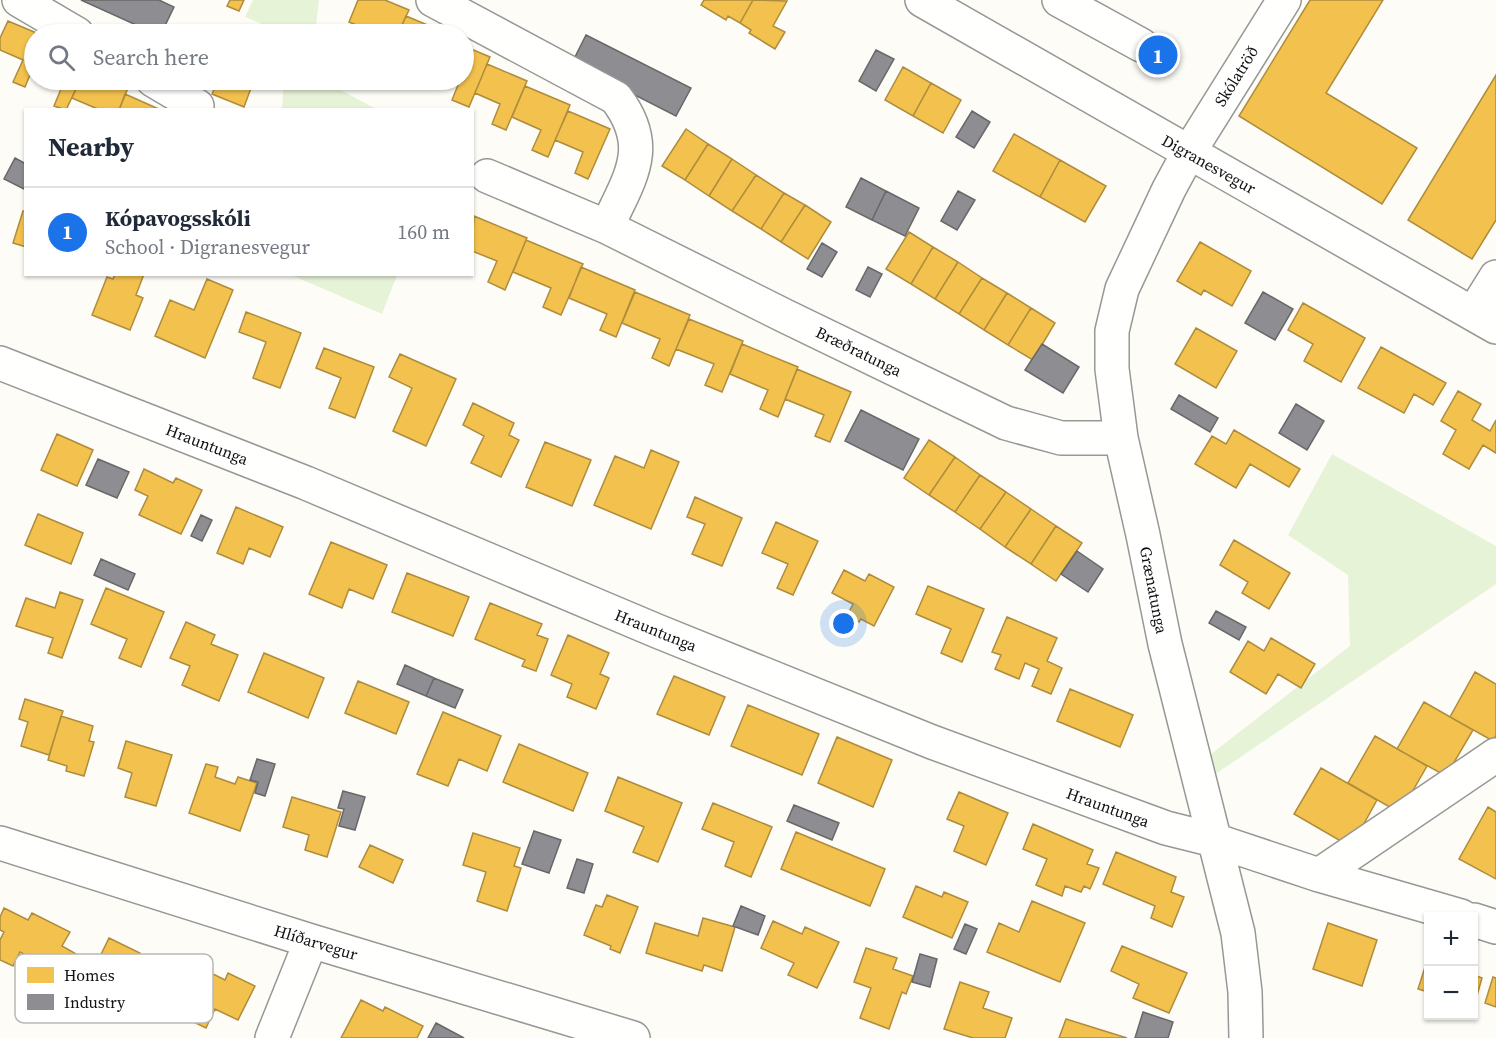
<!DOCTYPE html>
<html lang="en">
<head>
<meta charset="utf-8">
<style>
  body { margin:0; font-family:"Source Serif 4",serif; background:#f2f2f3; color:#1f2937 }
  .controls { position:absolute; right:18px; bottom:18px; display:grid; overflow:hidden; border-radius:0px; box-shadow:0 2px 4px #0004 }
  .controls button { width:54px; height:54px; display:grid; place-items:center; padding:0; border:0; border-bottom:2px solid #e0e1e3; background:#fff; color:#1f2937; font:30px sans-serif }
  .you { position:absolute; left:844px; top:624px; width:21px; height:21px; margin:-15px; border:4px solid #fff; border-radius:50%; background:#1a73e8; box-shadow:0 0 0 9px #1a73e833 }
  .badge { display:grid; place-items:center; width:39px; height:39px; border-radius:50%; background:#1a73e8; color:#fff; font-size:20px; font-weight:700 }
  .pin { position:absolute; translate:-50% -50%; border:3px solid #fff; box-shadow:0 2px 6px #0006 }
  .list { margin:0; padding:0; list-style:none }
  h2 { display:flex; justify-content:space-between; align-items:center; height:78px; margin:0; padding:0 24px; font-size:26px }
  h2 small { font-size:20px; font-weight:400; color:#747a83 }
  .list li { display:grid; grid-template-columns:39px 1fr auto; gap:18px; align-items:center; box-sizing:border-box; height:90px; padding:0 24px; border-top:2px solid #e0e1e3 }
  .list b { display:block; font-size:22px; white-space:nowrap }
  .list p { margin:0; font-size:20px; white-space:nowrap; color:#747a83 }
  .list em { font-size:20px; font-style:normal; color:#747a83 }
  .icon { flex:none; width:33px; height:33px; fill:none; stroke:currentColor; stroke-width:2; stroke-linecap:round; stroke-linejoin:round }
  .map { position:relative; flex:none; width:1496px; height:1038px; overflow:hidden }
  .search { position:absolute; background:#fff; box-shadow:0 2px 4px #0004; left:24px; top:24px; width:450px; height:66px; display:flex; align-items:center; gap:15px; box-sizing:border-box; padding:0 21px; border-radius:33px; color:#747a83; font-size:22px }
  .panel { position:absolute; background:#fff; box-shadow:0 2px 4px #0004; left:24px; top:108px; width:450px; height:168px; border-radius:0px }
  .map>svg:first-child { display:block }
</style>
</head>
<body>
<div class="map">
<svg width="1496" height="1038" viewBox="0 0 1496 1038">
  <rect width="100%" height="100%" fill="#fdfcf7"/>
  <path fill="#e7f3d7" d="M253,0H319L315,34H286L245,17Z
    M284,80H322L376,109H282Z
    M291,275H397L382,314Z
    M1332,454L1496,546V584L1211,777L1206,758L1350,646L1348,575L1288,535Z"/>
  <path fill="#f2c14e" stroke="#ae8c3c" stroke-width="1.5" d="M230,0H244L239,11L227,6Z
    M358,0H385L409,10L398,34H378L349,22Z
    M704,0H753L740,23L728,16L726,20L701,5Z
    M753,0L787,1L773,26L785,32L775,49L749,33L751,30L740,23Z
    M1310,0H1383L1326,93L1417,148L1382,204L1239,116Z
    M406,16L449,34H398Z
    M8,21L39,34H34V65L25,87L13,82L23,60L0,50V38Z
    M464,46L490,57L469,107L452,100L460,80H464Z
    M487,64L527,81L506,130L492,124L500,104L475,93Z
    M903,67L931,83L913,116L885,100Z
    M1496,75V220L1472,259L1408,220Z
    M52,80H80L66,110L54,106L63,84Z
    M80,80H107L128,88L119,110H100L72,98Z
    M218,80H254L244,107L212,94Z
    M931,83L961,100L943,133L913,116Z
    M525,86L570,105L548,157L532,150L541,130L512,117Z
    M125,94L161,110H119Z
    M568,111L610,129L588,179L575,173L583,152L555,140Z
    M686,129L708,144L685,180L662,166Z
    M1014,134L1060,160L1040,197L993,171Z
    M708,144L732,159L709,196L685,180Z
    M732,159L756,175L732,211L709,196Z
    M1060,160L1106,186L1085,222L1040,197Z
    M756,175L784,193L761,229L732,211Z
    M784,193L805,205L781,242L761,229Z
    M805,205L831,222L808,259L781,242Z
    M23,211L26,212V247L13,243Z
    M474,216L527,238L505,290L488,282L497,261L472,251Z
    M909,232L933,247L911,284L886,269Z
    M526,240L583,264L561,315L543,307L551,288L513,272Z
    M1200,242L1251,271L1232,306L1204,290L1201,295L1177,281Z
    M933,247L958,262L935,299L911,284Z
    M958,262L982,278L959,314L935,299Z
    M581,267L635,290L616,337L600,330L607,314L569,298Z
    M115,274H144L136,295L143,298L130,330L92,315L107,277L113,279Z
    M982,278L1007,293L984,330L959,314Z
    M207,279L233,290L205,358L155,336L170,300L194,310Z
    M635,292L690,315L669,366L652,358L660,339L622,323Z
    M1007,293L1031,308L1008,345L984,330Z
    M1303,303L1365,338L1341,382L1304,361L1313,344L1288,330Z
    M1031,308L1055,323L1033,360L1008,345Z
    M246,312L301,333L280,388L253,378L266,342L239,332Z
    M689,319L743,341L722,392L705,385L714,364L676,349Z
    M1196,328L1237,351L1216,388L1175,364Z
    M742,344L798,367L778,417L760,409L768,390L730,374Z
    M1381,347L1446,383L1433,405L1414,394L1404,413L1358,388Z
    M324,348L374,367L355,418L329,408L341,378L316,368Z
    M400,354L456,379L426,446L393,431L412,388L389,377Z
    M797,369L851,392L830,442L815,436L824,415L785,399Z
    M1458,391L1481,404L1472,420L1490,431L1496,420V453L1483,445L1469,469L1443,454L1456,430L1441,421Z
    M473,403L514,423L509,435L519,440L501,477L471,463L484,436L463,425Z
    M1234,430L1300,469L1289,487L1250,464L1236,488L1195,464L1212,436L1226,444Z
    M57,434L93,450L77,486L41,470Z
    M929,440L955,457L929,495L904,478Z
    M545,442L591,460L572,506L526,487Z
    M651,450L679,462L651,529L594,505L615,456L644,468Z
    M955,457L980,475L955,512L929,495Z
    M144,469L173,483L176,478L202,490L181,534L139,515L148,496L135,490Z
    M980,475L1006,492L980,529L955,512Z
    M1006,492L1031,509L1005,547L980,529Z
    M695,497L742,518L722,566L692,554L705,524L687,517Z
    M236,507L283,527L270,557L249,548L243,564L217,553Z
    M1031,509L1056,526L1031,564L1005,547Z
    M38,514L83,533L71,564L25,545Z
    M776,522L818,541L793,595L777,588L788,564L762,553Z
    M1056,526L1082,543L1056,581L1031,564Z
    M1234,540L1290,573L1269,609L1242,593L1248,582L1220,565Z
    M331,542L387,565L373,599L349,589L342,608L309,594Z
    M844,570L865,581L869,574L894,587L874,626L861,619L859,622L847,616L853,604L832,593Z
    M407,573L469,597L453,636L392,612Z
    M928,586L984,609L962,662L941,653L951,629L916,614Z
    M106,588L164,612L141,667L119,658L127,639L91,624Z
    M60,592L83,600L62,658L48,653L53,638L16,626L26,598L55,608Z
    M490,603L542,624L537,635L548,639L536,671L522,666L525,660L475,639Z
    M1007,617L1057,638L1047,661L1062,668L1051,694L1032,686L1039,669L1025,663L1019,679L995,669L1001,655L992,652Z
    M186,622L215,635L211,644L238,655L219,701L182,685L190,666L170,658Z
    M568,635L609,653L600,674L609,678L596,709L567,697L572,684L551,675Z
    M1271,638L1315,664L1301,688L1278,674L1266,694L1230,672L1248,641L1264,651Z
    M264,653L324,678L308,718L248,692Z
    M1475,672L1496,684V735L1493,741L1450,717Z
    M674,676L725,697L709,735L657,714Z
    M358,681L409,702L396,734L345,713Z
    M1070,689L1133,715L1120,747L1057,721Z
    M25,699L63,711L49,755L21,746L28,722L19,719Z
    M1424,702L1473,730L1446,776L1397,749Z
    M748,705L819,734L802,775L731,746Z
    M443,712L501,736L487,771L459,759L448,786L417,774Z
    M61,716L93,726L89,741L94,742L84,776L66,771L67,766L48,760Z
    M1375,736L1427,766L1400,813L1348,783Z
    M837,737L892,760L873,807L818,783Z
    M126,741L172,755L156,806L125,797L132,773L118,768Z
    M519,744L588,773L573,811L503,782Z
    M206,764L218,767L215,777L235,784L238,777L257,783L240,831L189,813Z
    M1321,768L1377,800L1351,847L1294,814Z
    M618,777L682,803L658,862L633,852L644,827L605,811Z
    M959,792L1008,813L986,865L954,851L964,826L947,819Z
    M292,797L341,812L327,857L305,850L309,835L283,827Z
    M713,803L772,827L751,877L725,866L734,842L702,829Z
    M1488,807L1496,812V879L1459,859Z
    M1033,824L1093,850L1087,864L1099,868L1090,889L1084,886L1081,892L1065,886L1062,896L1036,885L1047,859L1023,849Z
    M796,832L885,869L870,906L781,869Z
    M473,833L520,848L514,866L521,868L507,911L477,901L486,872L463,865Z
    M370,845L403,860L393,883L359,867Z
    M1116,852L1176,877L1171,892L1184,897L1172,927L1151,918L1155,906L1103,884Z
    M916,886L942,897L944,892L968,902L952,938L903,917Z
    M607,895L638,907L620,953L610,949L611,946L584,935L596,905L602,907Z
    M1032,901L1085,923L1060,982L987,952L999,923L1019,932Z
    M4,908L28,920L32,913L70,932L62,946L78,955L64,982L49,975L52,968L20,952L13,966L0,960V940L4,932L0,930V917Z
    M703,918L735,927L722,971L704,965L702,971L646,953L655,923L698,936Z
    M773,921L802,934L805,927L839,942L817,988L788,975L794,963L761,948Z
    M1328,923L1377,940L1362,986L1313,969Z
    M109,938L140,953L135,964L176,984L162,1013L119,993L116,999L86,985Z
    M1122,946L1187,973L1169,1013L1133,998L1139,984L1111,971Z
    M866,948L897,958L893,969L913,976L906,994L902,992L889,1029L860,1018L871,988L854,982Z
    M1427,961H1428V992L1418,989Z
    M199,967L225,980L228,973L255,986L238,1020L215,1009L206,1028L177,1014Z
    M1474,975L1482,978L1474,1006Z
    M1493,977L1496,978V1007L1485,1003Z
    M960,982L989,992L983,1008L1012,1018L1005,1038H973L944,1029Z
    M361,1000L383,1011L385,1007L423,1026L417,1038H341Z
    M1066,1019L1127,1038H1059Z"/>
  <path fill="#8d8d92" stroke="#68686b" stroke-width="1.5" d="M81,0H159L174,7L161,34H156Z
    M586,35L691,88L676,116L572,63Z
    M876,50L894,59L876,91L859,81Z
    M972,111L990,122L974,148L956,137Z
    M15,158L26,164V190L4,179Z
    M861,178L886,191L872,220L846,207Z
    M886,191L919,208L905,236L872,220Z
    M958,191L975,200L957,230L941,221Z
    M822,243L837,252L822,277L807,269Z
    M868,267L882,274L870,297L856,290Z
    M1263,292L1293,309L1275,340L1245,323Z
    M1042,344L1079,367L1063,393L1025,370Z
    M1179,395L1218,418L1210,432L1171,409Z
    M1296,404L1324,421L1307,450L1279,433Z
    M861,410L919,439L903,470L845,441Z
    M98,459L129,472L117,498L86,485Z
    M201,515L212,520L202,541L191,536Z
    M1077,551L1103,569L1088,592L1061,574Z
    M101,559L135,574L128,590L94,575Z
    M1216,611L1246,627L1239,640L1209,623Z
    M405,665L434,678L426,696L397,684Z
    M434,678L463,690L455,708L426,696Z
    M257,759L275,764L265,796L255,793L258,782L250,780Z
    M343,791L365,797L355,830L339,826L344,809L338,808Z
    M794,805L839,823L832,840L787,821Z
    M534,831L561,840L549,873L522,864Z
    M577,859L593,864L584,893L567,888Z
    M741,906L765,916L758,935L733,926Z
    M965,924L977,929L966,954L954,949Z
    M920,954L937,959L930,987L912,982Z
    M1143,1012L1173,1022L1168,1038H1135Z
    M436,1023L464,1038H428Z"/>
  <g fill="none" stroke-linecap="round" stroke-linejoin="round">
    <defs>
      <path id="minor" d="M19,0L77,34
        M433,0L616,98C654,148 629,178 607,227
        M922,0L1496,327
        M1059,0L1141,45
        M153,80L197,106
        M487,176L607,227L785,316L1006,423L1061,438H1121
        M1473,314L1496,277
        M0,363L306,483L657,631L932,742L1166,828L1214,840L1319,875L1461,916
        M0,843L311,941L633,1038
        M1319,875L1496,755
        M1474,920L1496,927
        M272,1038L311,941
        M1246,1038L1245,992L1238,933L1165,644L1143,535L1121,438L1112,369V331L1122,289L1169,189L1189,152L1284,0"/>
    </defs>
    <use href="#minor" stroke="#979795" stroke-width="36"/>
    <use href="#minor" stroke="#fffffe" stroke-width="33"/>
  </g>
  <g text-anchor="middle" stroke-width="6" stroke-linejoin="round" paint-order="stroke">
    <g font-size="16" fill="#111" stroke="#fff">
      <text transform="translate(1236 76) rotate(-58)" y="6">Skólatröð</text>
      <text transform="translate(1209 164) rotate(29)" y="6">Digranesvegur</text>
      <text transform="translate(859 351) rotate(26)" y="6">Bræðratunga</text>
      <text transform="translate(207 444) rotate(21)" y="6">Hrauntunga</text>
      <text transform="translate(1154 590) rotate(79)" y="6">Grænatunga</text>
      <text transform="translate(656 630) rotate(22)" y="6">Hrauntunga</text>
      <text transform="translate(1108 807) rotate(20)" y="6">Hrauntunga</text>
      <text transform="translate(316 942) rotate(17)" y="6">Hlíðarvegur</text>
    </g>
  </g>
  <rect x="15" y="954" width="198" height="69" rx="9" fill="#fff" stroke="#b8b8b8" stroke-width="1.5"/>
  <rect x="27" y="967" width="27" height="16" fill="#f2c14e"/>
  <rect x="27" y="994" width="27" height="16" fill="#8d8d92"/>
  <g font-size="16" fill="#111">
    <text x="64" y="981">Homes</text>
    <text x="64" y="1008">Industry</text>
  </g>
</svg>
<div class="controls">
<button>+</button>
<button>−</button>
</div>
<div class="you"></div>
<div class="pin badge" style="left:1158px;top:55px">1</div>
<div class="search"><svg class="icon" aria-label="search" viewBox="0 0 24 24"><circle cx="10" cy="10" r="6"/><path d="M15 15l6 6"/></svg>Search here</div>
<section class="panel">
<h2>Nearby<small></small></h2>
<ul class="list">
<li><span class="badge">1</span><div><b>Kópavogsskóli</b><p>School · Digranesvegur</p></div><em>160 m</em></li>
</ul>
</section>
</div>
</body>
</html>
